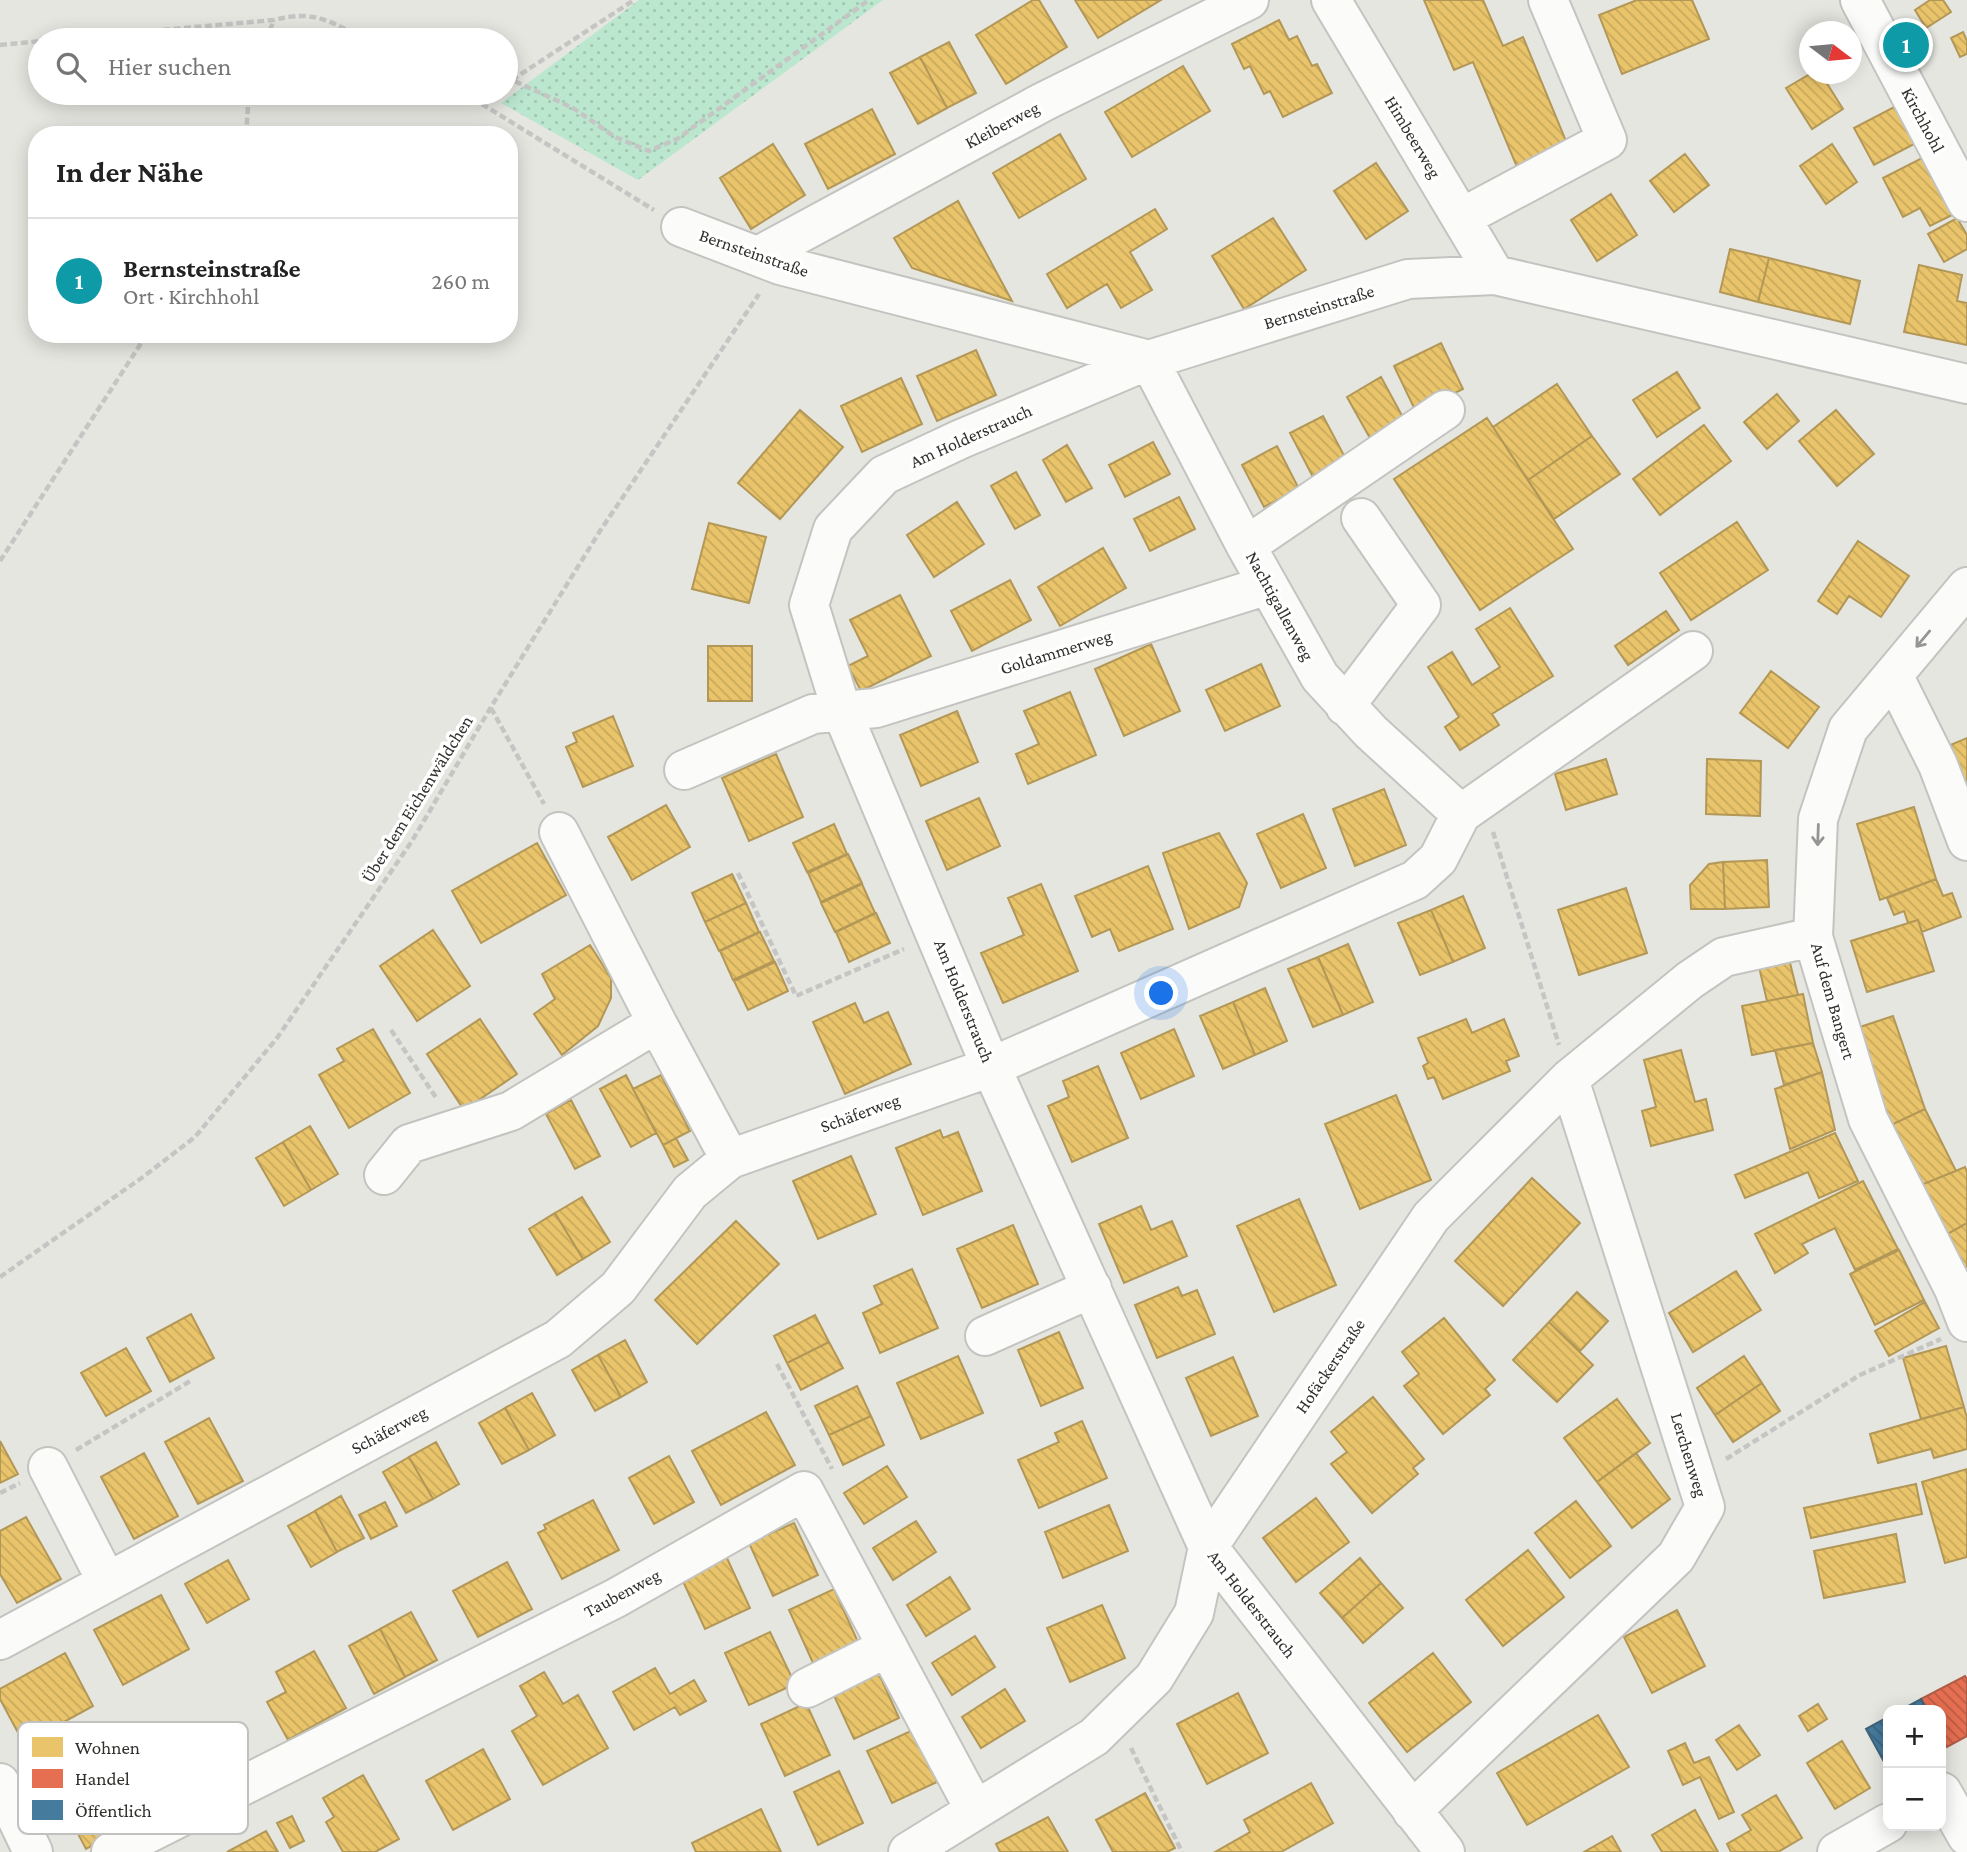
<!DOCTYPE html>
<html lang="de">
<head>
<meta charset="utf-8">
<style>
  body { margin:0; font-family:"Crimson Pro",serif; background:#f6f6f6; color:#222 }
  .controls { position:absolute; right:21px; bottom:21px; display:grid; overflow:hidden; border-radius:14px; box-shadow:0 4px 18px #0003 }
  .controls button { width:63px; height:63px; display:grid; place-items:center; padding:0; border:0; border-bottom:2px solid #e0e0e0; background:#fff; color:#222; font:35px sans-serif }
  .compass { position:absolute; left:1799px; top:21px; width:63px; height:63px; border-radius:50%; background:#fff; box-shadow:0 4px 18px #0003; rotate:106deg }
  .you { position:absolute; left:1162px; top:994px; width:24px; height:24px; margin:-18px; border:5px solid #fff; border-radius:50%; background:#1a73e8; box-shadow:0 0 0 10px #1a73e833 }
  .badge { display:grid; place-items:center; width:46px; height:46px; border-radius:50%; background:#0b8043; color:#fff; font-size:23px; font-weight:700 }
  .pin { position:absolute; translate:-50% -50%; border:4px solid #fff; box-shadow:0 2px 7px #0006 }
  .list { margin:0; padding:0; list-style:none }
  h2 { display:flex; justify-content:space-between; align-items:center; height:91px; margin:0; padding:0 28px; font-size:30px }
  h2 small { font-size:23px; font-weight:400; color:#767676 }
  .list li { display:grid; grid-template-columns:46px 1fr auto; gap:21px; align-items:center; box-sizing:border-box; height:126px; padding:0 28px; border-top:2px solid #e0e0e0 }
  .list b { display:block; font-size:26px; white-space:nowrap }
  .list p { margin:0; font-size:23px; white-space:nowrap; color:#767676 }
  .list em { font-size:23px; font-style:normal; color:#767676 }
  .icon { flex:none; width:38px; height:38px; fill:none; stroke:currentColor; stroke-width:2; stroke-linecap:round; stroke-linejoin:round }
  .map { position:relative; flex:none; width:1967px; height:1852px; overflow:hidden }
  .search { position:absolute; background:#fff; box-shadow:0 4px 18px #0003; left:28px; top:28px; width:490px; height:77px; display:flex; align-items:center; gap:18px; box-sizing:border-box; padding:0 24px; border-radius:38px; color:#767676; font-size:26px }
  .panel { position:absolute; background:#fff; box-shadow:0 4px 18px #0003; left:28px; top:126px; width:490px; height:217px; border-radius:28px }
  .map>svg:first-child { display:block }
</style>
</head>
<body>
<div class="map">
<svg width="1967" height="1852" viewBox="0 0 1967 1852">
  <defs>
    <pattern id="grass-dots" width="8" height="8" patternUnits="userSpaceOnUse" patternTransform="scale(1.75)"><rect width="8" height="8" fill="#bbe7cf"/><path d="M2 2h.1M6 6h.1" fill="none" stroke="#a1c6b2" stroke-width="1.8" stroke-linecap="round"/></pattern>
    <pattern id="homes-back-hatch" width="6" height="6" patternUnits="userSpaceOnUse" patternTransform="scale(1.75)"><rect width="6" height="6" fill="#e9c46a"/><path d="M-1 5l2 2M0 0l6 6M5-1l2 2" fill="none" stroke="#c8a95c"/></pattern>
    <pattern id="shops-back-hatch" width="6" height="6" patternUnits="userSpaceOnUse" patternTransform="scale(1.75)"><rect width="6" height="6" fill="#e76f51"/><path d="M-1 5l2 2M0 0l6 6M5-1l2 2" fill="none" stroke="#bc5c43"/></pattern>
    <pattern id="public-back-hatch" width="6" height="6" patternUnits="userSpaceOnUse" patternTransform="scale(1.75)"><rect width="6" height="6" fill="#457b9d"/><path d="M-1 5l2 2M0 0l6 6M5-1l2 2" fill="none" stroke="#3a6580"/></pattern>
  </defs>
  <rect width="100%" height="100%" fill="#e6e6e1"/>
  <path fill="url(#grass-dots)" d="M639,0H883L638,180L501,103Z"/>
  <path fill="url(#homes-back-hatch)" stroke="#b29757" stroke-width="2" d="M1033,0H1039L1067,47L1006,84L976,35Z
    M1075,0H1161L1098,38Z
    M1424,0H1483L1503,46L1523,37L1568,146L1517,167L1473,62L1454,70Z
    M1637,0H1692L1709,39L1622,74L1599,15Z
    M1930,0H1943L1951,12L1926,28L1915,10Z
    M1279,20L1289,40L1297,36L1312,66L1317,64L1332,93L1283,117L1270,91L1264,94L1250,66L1244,69L1232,44Z
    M1906,32L1916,53L1907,58L1897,37Z
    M1963,32L1967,41V54L1960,57L1951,38Z
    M949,42L976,93L947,108L920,57Z
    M920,57L947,108L918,124L890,73Z
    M1183,66L1210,111L1132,157L1105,112Z
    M1810,74H1821L1843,109L1812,129L1786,88Z
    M1896,106L1916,143L1874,165L1854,128Z
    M872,109L895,154L828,189L805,144Z
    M1060,134L1086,179L1019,218L993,173Z
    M773,144L805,195L751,229L720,178Z
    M1832,144L1857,182L1826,204L1800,166Z
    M1685,154L1709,185L1674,212L1650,181Z
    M1922,158L1952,215L1930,226L1920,208L1903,217L1883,178Z
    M1376,163L1408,211L1366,239L1334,191Z
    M1611,194L1637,235L1597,261L1571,220Z
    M958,201L1012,301L912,268L894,238Z
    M1155,209L1167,229L1130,252L1152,290L1121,308L1107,284L1067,308L1047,274Z
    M1273,218L1306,270L1244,309L1212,256Z
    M1957,218L1967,235V249L1944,262L1928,234Z
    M1730,249L1769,258L1758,302L1720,292Z
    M1769,258L1860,281L1850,324L1758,302Z
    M1919,265L1962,275L1957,301L1967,303V345L1904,332Z
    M1441,343L1463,389L1416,412L1394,366Z
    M976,350L996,395L937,421L917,376Z
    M1677,372L1700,408L1657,437L1633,400Z
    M1381,377L1405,421L1371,440L1347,397Z
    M901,378L922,424L862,452L841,406Z
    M1557,384L1592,436L1528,480L1493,427Z
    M1777,394L1799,421L1767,449L1744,422Z
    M800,410L843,447L780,519L738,483Z
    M1836,410L1874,454L1837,486L1799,441Z
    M1323,416L1348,463L1315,481L1290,433Z
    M1487,418L1573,549L1480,610L1394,479Z
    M1704,425L1731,461L1660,515L1633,479Z
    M1592,436L1620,474L1554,519L1528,480Z
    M1153,442L1170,474L1125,497L1109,465Z
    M1067,445L1092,488L1066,502L1043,460Z
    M1277,446L1299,489L1264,507L1242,465Z
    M1016,472L1040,515L1015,529L991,486Z
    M1179,497L1195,529L1150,551L1134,519Z
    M957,502L984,544L934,577L907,535Z
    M1737,522L1768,570L1691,620L1660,573Z
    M709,523L766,537L749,603L692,589Z
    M1858,541L1909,576L1881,617L1849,596L1837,614L1818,601Z
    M1103,548L1126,588L1060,626L1038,587Z
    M1010,580L1031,620L972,651L951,611Z
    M900,595L931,656L861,691L848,666L868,656L850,620Z
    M1510,608L1553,676L1492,714L1499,725L1460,750L1445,727L1459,717L1428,667L1452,652L1472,685L1500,667L1476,629Z
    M1666,611L1679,630L1628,665L1615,646Z
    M1151,644L1180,711L1124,736L1095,669Z
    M708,646H752V701H708Z
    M1261,664L1280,706L1225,731L1206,690Z
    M1771,671L1819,707L1788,748L1740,713Z
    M1070,692L1096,755L1028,784L1016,754L1039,744L1024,711Z
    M957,711L978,762L921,786L900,735Z
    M613,716L633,766L583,787L566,747L577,742L573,733Z
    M1967,738V795L1948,746Z
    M776,754L803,817L749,841L722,778Z
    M1606,759L1617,794L1566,810L1555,774Z
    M1707,759L1761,761L1760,816L1706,814Z
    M1384,789L1406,845L1355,866L1333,809Z
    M979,798L1000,846L947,870L926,821Z
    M666,805L690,847L632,880L608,837Z
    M1914,807L1936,879L1880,900L1857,824Z
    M1303,814L1326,868L1281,888L1257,834Z
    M834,824L847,854L807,872L793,843Z
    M1219,833L1247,883L1239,907L1189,929L1163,853Z
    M537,843L566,895L481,943L452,891Z
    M848,854L862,883L821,902L808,873Z
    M1767,860L1769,907L1725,909L1723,862Z
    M1723,862L1725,909H1691L1690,885L1709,864Z
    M1148,866L1173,929L1119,951L1110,929L1092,937L1075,896Z
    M732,874L746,903L705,922L692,893Z
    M1936,879L1943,896L1952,893L1961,917L1922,932L1918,920L1908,923L1904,911L1894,915L1887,898Z
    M862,884L875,913L835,932L821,903Z
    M1041,884L1078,971L1003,1003L981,953L1024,935L1008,898Z
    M1626,888L1647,953L1579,975L1558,910Z
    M1463,896L1485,948L1453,962L1431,910Z
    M746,903L759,932L719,951L705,922Z
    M1431,910L1453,962L1420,975L1398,923Z
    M876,913L890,943L849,962L836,932Z
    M1918,920L1934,971L1867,992L1851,941Z
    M433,930L470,986L417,1021L380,966Z
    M760,932L774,961L733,980L720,951Z
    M1348,944L1373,1002L1343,1015L1318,957Z
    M590,945L611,978V998L598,1026L562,1055L534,1014L555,999L542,974Z
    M1318,957L1343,1015L1313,1027L1288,969Z
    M1789,959L1798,995L1767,1001L1759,967Z
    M775,962L788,991L748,1010L734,981Z
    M1265,988L1287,1041L1255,1055L1233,1002Z
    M1803,994L1813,1043L1752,1055L1742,1006Z
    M1233,1002L1255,1055L1223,1069L1200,1016Z
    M855,1003L864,1023L888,1012L911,1064L845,1094L813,1022Z
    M1893,1016L1925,1109L1891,1125L1857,1028Z
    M480,1019L517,1074L464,1110L427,1054Z
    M1466,1019L1472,1033L1504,1019L1519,1056L1506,1061L1510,1071L1443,1099L1434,1077L1428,1079L1423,1066L1428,1063L1418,1038Z
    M373,1029L410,1093L349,1128L319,1075L344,1061L337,1049Z
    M1174,1029L1194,1076L1141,1099L1121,1053Z
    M1813,1043L1822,1072L1784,1085L1775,1050Z
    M1681,1050L1695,1102L1706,1099L1713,1130L1651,1146L1642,1111L1656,1107L1644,1060Z
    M1098,1066L1128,1138L1072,1162L1048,1106L1069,1097L1063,1081Z
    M1822,1072L1835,1130L1790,1149L1775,1089Z
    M626,1075L656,1133L631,1147L600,1089Z
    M661,1075L690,1131L663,1145L633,1089Z
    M1396,1095L1431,1180L1360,1209L1325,1124Z
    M571,1100L600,1156L575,1169L546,1114Z
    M1925,1109L1956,1171L1921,1185L1891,1125Z
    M310,1126L338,1174L311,1190L283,1142Z
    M940,1130L943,1138L958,1132L982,1191L923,1215L896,1148Z
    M1835,1133L1858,1181L1819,1198L1808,1172L1745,1198L1735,1175Z
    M676,1138L688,1160L674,1167L663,1145Z
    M283,1142L311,1190L284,1206L256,1158Z
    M851,1156L876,1214L818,1239L793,1181Z
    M1965,1167L1967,1172V1223L1942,1237L1921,1185Z
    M1532,1178L1580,1223L1503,1306L1455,1261Z
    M1863,1181L1898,1249L1855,1270L1835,1228L1802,1244L1808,1253L1775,1273L1755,1234Z
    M582,1197L610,1242L583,1259L555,1213Z
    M1299,1199L1336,1285L1274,1312L1237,1226Z
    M1141,1206L1151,1230L1172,1221L1187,1256L1124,1283L1099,1224Z
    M555,1213L583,1259L557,1275L529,1229Z
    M736,1221L779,1264L697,1344L655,1300Z
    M1967,1223V1269L1964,1270L1942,1237Z
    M1013,1225L1038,1284L982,1308L957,1249Z
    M1899,1250L1924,1300L1875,1325L1850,1274Z
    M912,1269L938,1328L880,1353L863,1313L882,1304L874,1286Z
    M1736,1271L1761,1310L1693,1352L1669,1313Z
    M1178,1287L1182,1296L1197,1290L1215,1334L1157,1358L1135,1305Z
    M1577,1292L1608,1321L1580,1351L1549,1322Z
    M1925,1302L1939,1328L1889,1356L1875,1331Z
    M191,1314L214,1358L170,1382L147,1338Z
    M815,1315L829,1342L787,1363L774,1336Z
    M1444,1318L1495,1380L1485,1389L1490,1395L1443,1434L1404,1386L1419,1374L1402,1352Z
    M1549,1322L1593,1365L1557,1402L1513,1360Z
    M1059,1332L1083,1388L1041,1406L1018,1350Z
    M625,1340L647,1382L621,1397L598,1355Z
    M829,1342L843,1368L801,1390L787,1363Z
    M1946,1346L1964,1407L1921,1419L1903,1358Z
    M126,1348L151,1391L106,1416L81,1373Z
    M598,1355L621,1397L595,1411L572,1370Z
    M958,1356L983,1413L921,1439L897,1383Z
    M1744,1356L1762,1383L1715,1415L1697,1388Z
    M1233,1357L1258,1416L1211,1436L1186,1378Z
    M1762,1383L1780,1411L1733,1442L1715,1415Z
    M857,1386L871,1416L829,1435L815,1406Z
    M532,1393L555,1435L529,1450L505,1408Z
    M1373,1397L1424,1459L1413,1468L1418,1474L1372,1513L1331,1464L1347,1452L1331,1432Z
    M1617,1399L1650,1443L1597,1482L1564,1438Z
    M1964,1407L1967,1418V1449L1934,1458L1931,1449L1878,1463L1870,1434Z
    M505,1408L529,1450L502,1464L479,1423Z
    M766,1412L795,1465L721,1505L692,1451Z
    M871,1416L884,1445L843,1465L829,1435Z
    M209,1418L243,1481L198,1504L165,1442Z
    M1082,1421L1107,1478L1039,1508L1018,1460L1059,1442L1055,1433Z
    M0,1441L18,1474L0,1483Z
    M436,1442L459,1484L433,1499L409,1457Z
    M144,1453L178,1516L134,1539L101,1477Z
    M1636,1453L1670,1499L1632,1528L1597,1482Z
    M669,1456L694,1502L654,1524L629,1478Z
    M409,1457L433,1499L406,1513L383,1472Z
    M887,1466L907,1497L864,1524L844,1493Z
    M1967,1469V1557L1945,1563L1922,1482Z
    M1916,1484L1922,1514L1811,1538L1804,1508Z
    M341,1496L364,1538L337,1552L315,1511Z
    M1316,1498L1349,1542L1296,1582L1263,1538Z
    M593,1500L619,1550L562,1579L538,1533L546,1529L544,1525Z
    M1576,1501L1611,1546L1570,1578L1535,1533Z
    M385,1502L397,1526L371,1539L359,1515Z
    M1109,1505L1128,1551L1063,1578L1045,1532Z
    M315,1511L337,1552L311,1567L288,1526Z
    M26,1517L61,1579L17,1603L0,1574V1531Z
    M916,1521L936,1552L893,1580L873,1548Z
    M794,1523L818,1575L773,1596L749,1543Z
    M1896,1534L1905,1582L1824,1598L1814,1551Z
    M1528,1550L1564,1597L1503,1646L1466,1600Z
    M726,1556L750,1608L705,1629L681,1577Z
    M1360,1558L1381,1583L1342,1618L1320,1593Z
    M228,1560L249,1599L207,1623L185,1584Z
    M507,1562L532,1609L478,1637L453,1591Z
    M950,1577L970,1609L926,1636L907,1605Z
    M1381,1583L1403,1608L1363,1643L1342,1618Z
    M834,1589L858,1642L813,1663L789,1610Z
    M161,1595L189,1649L123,1685L94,1630Z
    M1102,1605L1125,1658L1070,1682L1047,1628Z
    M1677,1610L1705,1666L1652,1693L1624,1637Z
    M411,1612L437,1660L405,1677L380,1629Z
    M380,1629L405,1677L374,1694L349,1646Z
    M770,1632L795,1684L749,1705L725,1653Z
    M975,1636L995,1667L952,1695L932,1663Z
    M314,1651L346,1708L288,1740L267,1702L286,1692L276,1672Z
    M65,1653L93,1706L24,1744L0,1699V1689Z
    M1433,1653L1471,1702L1407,1752L1369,1703Z
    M875,1665L899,1718L854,1739L830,1687Z
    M655,1668L670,1694L694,1680L706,1701L680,1715L675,1707L634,1730L613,1692Z
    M544,1672L563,1704L578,1695L608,1748L543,1785L512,1731L537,1716L520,1686Z
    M1005,1689L1025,1721L981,1748L962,1717Z
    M1238,1693L1268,1753L1207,1784L1177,1724Z
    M806,1703L830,1755L785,1776L761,1724Z
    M1818,1704L1827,1719L1808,1731L1799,1716Z
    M1598,1715L1629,1767L1527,1825L1497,1773Z
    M1739,1725L1760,1755L1737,1770L1716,1740Z
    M913,1730L937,1782L892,1803L867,1751Z
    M1842,1741L1870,1788L1835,1809L1807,1763Z
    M1685,1743L1694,1763L1709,1757L1734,1812L1719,1819L1700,1777L1683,1785L1668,1751Z
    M483,1749L510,1799L453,1830L426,1781Z
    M121,1761L149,1815L86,1849L58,1796Z
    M839,1771L863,1823L818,1845L794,1792Z
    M363,1775L399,1839L375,1852H343L326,1822L334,1817L323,1798Z
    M1311,1783L1333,1823L1281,1852H1215L1250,1832L1244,1820Z
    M1145,1793L1175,1848L1167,1852H1113L1096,1820Z
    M1776,1795L1802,1838L1778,1852H1731L1727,1844L1751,1830L1742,1815Z
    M761,1809L781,1852H696L692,1843Z
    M1695,1810L1718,1852H1662L1652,1835Z
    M292,1816L304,1841L290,1848L277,1823Z
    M1048,1817L1068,1852H1000L996,1844Z
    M266,1831L278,1852H227Z
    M1612,1836L1621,1852H1584Z"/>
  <path fill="url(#shops-back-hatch)" stroke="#b05c46" stroke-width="2" d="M1965,1676L1967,1679V1736L1947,1747L1941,1736V1710H1927L1921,1699Z"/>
  <path fill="url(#public-back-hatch)" stroke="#3f647b" stroke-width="2" d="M1921,1699L1927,1710H1901Z
    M1888,1717V1769L1866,1729Z"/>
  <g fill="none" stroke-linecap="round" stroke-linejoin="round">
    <defs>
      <path id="minor" d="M1331,0L1495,275
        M1860,0L1967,202
        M1461,218L1607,140L1548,0
        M681,227L780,265L1149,360L1408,279L1495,275L1967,384
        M758,256L1043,102L1249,0
        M1246,546L1445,410
        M1967,587L1848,729L1818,819L1813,937L1868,1119L1954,1289L1967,1322
        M1893,675L1938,765L1967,841
        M1345,706L1421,605L1361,518
        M684,770L813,714L876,708L1268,585
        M559,832L657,1023L730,1159
        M384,1175L409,1144L511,1111L657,1023
        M985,1336L1092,1288
        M48,1467L107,1582
        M0,1640L558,1339L618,1288L690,1192L730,1159L991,1067L1415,880L1438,859L1461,814L1693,651
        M807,1688L888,1647
        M0,1783L33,1852
        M1942,1792L1967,1836
        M1412,1811L1676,1557L1705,1507L1569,1079
        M111,1852L616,1598L804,1491L975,1810
        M908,1852L1094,1737L1154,1678L1194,1613L1208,1547L1431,1217L1569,1079L1690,980L1724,957L1813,937
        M1445,1852L1208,1547L991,1067L842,712L809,605L833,529L884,475L961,439L1149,360L1246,546L1320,677L1371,732L1461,814
        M1837,1852L1888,1823"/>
    </defs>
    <use href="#minor" stroke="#c3c3c0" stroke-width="42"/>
    <path stroke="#c5c5c4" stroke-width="4.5" stroke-dasharray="7 3.5" stroke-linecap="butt" d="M48,40L274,20C315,9 331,22 366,40
      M266,40L274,20
      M0,45L40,41
      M512,80L634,0
      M506,84L512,80L573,108L615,137L649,151L677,139L869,0
      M464,93L654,210
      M478,100L491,93
      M246,135L249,93
      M0,561L147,334
      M491,708L544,804
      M1493,832L1559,1045
      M738,873L796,996L904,949
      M391,1030L437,1099
      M0,1277L143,1177L195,1137L277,1038L412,841L491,707L600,531L759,294
      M777,1364L832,1469
      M76,1450L192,1380
      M1726,1459L1860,1375L1941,1339
      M0,1493L20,1483
      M1131,1748L1182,1852"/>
    <use href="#minor" stroke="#fbfbfa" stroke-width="38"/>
  </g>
  <defs><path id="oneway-shaft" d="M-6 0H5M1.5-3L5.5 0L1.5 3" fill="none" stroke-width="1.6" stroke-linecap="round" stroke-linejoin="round" transform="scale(1.75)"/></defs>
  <g stroke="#969593">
    <use href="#oneway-shaft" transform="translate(1923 639) rotate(130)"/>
    <use href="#oneway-shaft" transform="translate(1818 835) rotate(92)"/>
  </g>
  <g text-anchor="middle" stroke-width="7" stroke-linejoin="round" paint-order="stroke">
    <g font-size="18" fill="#302f2c" stroke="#fff">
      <text transform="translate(1923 120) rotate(62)" y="6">Kirchhohl</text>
      <text transform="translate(1002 125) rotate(-28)" y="6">Kleiberweg</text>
      <text transform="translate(1413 137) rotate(59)" y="6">Himbeerweg</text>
      <text transform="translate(754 253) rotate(19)" y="6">Bernsteinstraße</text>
      <text transform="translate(1319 307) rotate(-17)" y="6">Bernsteinstraße</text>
      <text transform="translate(971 436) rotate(-24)" y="6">Am Holderstrauch</text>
      <text transform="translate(1280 606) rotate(61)" y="6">Nachtigallenweg</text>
      <text transform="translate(1056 652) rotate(-17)" y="6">Goldammerweg</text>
      <text transform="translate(417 799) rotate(-58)" y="6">Über dem Eichenwäldchen</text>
      <text transform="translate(964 1001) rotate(68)" y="6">Am Holderstrauch</text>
      <text transform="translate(1833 1001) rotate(74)" y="6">Auf dem Bangert</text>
      <text transform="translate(860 1113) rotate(-20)" y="6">Schäferweg</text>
      <text transform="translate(1330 1366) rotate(-56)" y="6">Hofäckerstraße</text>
      <text transform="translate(389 1430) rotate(-28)" y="6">Schäferweg</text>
      <text transform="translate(1689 1455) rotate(73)" y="6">Lerchenweg</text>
      <text transform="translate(622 1593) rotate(-28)" y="6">Taubenweg</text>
      <text transform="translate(1252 1604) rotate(52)" y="6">Am Holderstrauch</text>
    </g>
  </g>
  <rect x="18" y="1722" width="230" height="112" rx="10" fill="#fff" stroke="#c1c1c0" stroke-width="2"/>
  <rect x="32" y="1737" width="31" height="20" fill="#e9c46a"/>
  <rect x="32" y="1769" width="31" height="19" fill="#e76f51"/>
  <rect x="32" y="1800" width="31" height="20" fill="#457b9d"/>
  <g font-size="19" fill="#302f2c">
    <text x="75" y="1754">Wohnen</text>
    <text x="75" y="1785">Handel</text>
    <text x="75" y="1817">Öffentlich</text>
  </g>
</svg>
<div class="controls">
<button>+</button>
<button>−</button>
</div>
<svg class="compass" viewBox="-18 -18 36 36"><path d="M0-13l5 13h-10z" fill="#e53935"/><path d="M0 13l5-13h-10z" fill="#767676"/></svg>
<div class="you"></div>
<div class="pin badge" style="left:1906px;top:45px;background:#0f9aa8">1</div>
<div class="search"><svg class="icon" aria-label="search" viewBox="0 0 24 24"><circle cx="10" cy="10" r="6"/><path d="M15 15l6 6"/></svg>Hier suchen</div>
<section class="panel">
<h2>In der Nähe<small></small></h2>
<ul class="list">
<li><span class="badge" style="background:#0f9aa8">1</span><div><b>Bernsteinstraße</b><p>Ort · Kirchhohl</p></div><em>260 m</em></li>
</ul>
</section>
</div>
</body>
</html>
